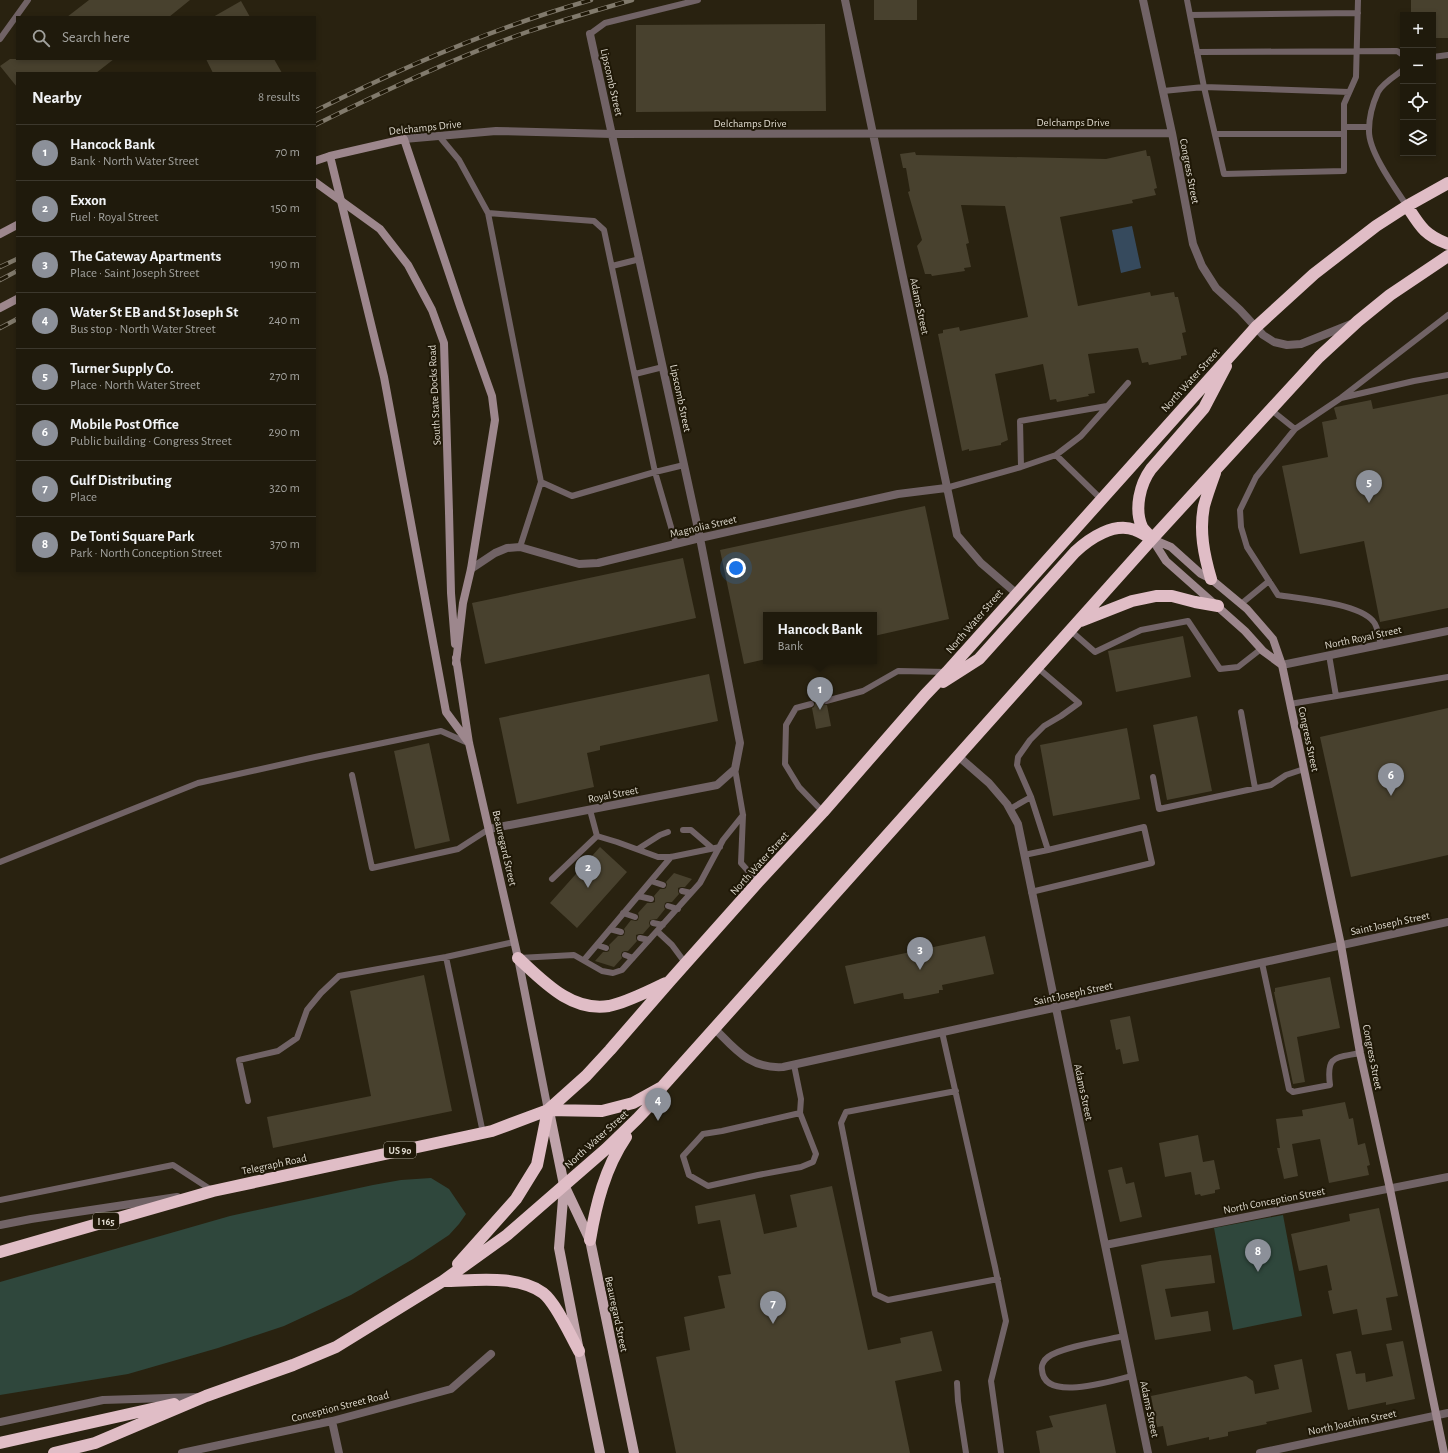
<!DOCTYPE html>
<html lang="en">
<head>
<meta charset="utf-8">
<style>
  body { margin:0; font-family:"Alegreya Sans",sans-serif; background:#2c271a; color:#f1f3f6 }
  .controls { position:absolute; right:12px; top:12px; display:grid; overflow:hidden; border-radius:0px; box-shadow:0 2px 6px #0003 }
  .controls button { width:36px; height:36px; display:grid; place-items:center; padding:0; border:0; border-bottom:1px solid #3c382d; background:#1f1a0c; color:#f1f3f6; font:20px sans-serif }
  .you { position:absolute; left:736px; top:568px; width:14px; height:14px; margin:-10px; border:3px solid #fff; border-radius:50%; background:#1a73e8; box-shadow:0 0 0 6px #1a73e833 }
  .badge { display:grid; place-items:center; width:26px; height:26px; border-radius:50%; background:#8c9099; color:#fff; font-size:13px; font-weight:700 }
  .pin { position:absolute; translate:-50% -33px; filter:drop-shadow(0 1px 2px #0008) }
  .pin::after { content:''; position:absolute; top:21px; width:14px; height:12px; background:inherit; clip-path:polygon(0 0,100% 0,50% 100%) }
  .popup { position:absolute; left:763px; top:612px; width:114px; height:52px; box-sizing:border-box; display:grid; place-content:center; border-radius:0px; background:#1f1a0c; filter:drop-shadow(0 1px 3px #0005); font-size:13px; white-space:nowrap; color:#a1a19d }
  .popup b { font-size:15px; color:#f1f3f6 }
  .popup::after { content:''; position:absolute; left:50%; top:100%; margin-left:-8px; border:8px solid transparent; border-top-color:#1f1a0c }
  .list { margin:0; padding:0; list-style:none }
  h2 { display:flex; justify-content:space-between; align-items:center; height:52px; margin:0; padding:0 16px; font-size:17px }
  h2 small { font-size:13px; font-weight:400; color:#a1a19d }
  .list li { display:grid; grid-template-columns:26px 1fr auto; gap:12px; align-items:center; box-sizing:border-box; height:56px; padding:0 16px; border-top:1px solid #3c382d }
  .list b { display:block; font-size:15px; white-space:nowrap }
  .list p { margin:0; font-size:13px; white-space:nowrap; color:#a1a19d }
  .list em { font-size:13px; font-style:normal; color:#a1a19d }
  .icon { flex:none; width:22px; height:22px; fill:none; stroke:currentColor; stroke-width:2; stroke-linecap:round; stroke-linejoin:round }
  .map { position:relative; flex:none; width:1448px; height:1453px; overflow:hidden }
  .search { position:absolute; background:#1f1a0c; box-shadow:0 2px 6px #0003; left:16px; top:16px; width:300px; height:44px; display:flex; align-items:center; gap:10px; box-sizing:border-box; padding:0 14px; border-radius:0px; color:#a1a19d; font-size:15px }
  .panel { position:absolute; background:#1f1a0c; box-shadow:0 2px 6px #0003; left:16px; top:72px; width:300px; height:500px; border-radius:0px }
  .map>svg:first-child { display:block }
</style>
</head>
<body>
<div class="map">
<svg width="1448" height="1453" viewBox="0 0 1448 1453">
  <rect width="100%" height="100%" fill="#292210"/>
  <path fill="#2f473c" d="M431,1178L449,1189L466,1214L459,1224L449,1235L413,1259L351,1295L284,1326L218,1348L128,1374L0,1395V1282L230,1216L373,1185L401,1180Z
    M1283,1215L1302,1316L1233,1330L1214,1228Z"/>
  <path fill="#364a5d" d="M1132,226L1141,268L1121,273L1112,230Z"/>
  <path fill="#48412e" d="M89,0H190L169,17H67Z
    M874,0H917V20H874Z
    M1411,0H1448V38H1433V15H1411Z
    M241,1L250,17H213Z
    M825,24L826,111L636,112V25Z
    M10,59H114L96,73H17V87L0,66Z
    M206,59H274L282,73H213Z
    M1146,150L1147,156H1150L1157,188L1154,189L1156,195L1132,200L1133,203L1060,217L1078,306L1150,292L1151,296L1174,292L1175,297H1178L1186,332L1182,333L1187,355L1181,356V359L1149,365L1148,362L1142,363L1138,348L1088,354L1095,393L1088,394L1089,396L1057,402L1056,399L1050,400L1043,364L995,374L1008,440L1001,443V445L969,451V449L962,451L938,334L943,333V330L959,327L960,331L1028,317L1005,206L961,205L969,243L966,244L971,267L964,268L965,271L932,276L931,274H925L917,246L922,240L908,192L910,191L906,168H903L900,154L915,152L916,155L1106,159Z
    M1448,394V608L1380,622L1364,541L1300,554L1282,466L1328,457L1322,422L1337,419L1334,408L1336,407L1371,400L1373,409Z
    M925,506L949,619L874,636V615H766V659L744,664L720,550Z
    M683,558L696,618L485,664L472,603Z
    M1183,636L1191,677L1116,692L1108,651Z
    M709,674L718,721L600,746V750L587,753L594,787L517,804L499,718Z
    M825,697L823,698L822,702L823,704L827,705L831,726L816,729L812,708L814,707L815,703L814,701L811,700Z
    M1448,708V855L1351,877L1320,737Z
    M1197,716L1212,791L1167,800L1153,725Z
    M1127,728L1140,799L1053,816L1040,745Z
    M429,743L450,841L415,849L394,751Z
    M600,847L627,872L577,928L550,903Z
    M674,873L692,879L685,887H681L678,888V892L679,894L672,902H667L665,903L664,907L665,909L657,919L650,920L649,923L650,926L643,934H639L636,935V939L637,941L628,951H625L622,952L621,955L622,958L614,967L595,961L603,952H607L609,951L610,947L609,945L618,936H622L624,935L625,931L624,929L631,920L636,921L638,920L639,916L638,913L647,903H652L655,902V898L654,896L660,889H664L666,888L667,884L666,882Z
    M985,936L994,974L942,985L943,990H939V993L909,999H904L903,993L854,1004L845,966Z
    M424,975L452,1111L273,1148L267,1117L371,1096L350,991Z
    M1330,977L1340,1028L1297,1037L1305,1082L1293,1084L1274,992H1275V988Z
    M1130,1016L1139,1061L1123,1064L1120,1049L1116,1050L1110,1020Z
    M1345,1102L1349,1119L1353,1118L1358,1145L1365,1143L1370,1165L1367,1166L1369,1175L1329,1183L1320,1139L1292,1144L1298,1176L1284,1179L1277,1148H1280L1276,1119L1303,1116L1302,1110Z
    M1198,1135L1203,1162L1214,1160L1220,1189L1215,1190V1193L1201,1196L1200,1194L1195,1195L1191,1172L1165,1177L1159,1143Z
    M1122,1167L1126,1184L1134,1182L1142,1217L1120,1222L1108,1170Z
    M832,1186L868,1350L901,1343L900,1338L932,1331L942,1371L895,1381L910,1453H676L656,1357L690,1350L684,1317L725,1308L718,1276L731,1274L720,1220L698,1224L695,1206L755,1194L764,1234L797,1227L790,1195Z
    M1379,1208L1398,1296L1386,1298L1392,1330L1362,1335L1357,1309L1333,1314L1328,1291L1332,1290L1327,1265L1299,1271L1291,1234L1350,1221L1349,1214Z
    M1211,1255L1215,1283L1165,1289L1171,1317L1208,1311L1211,1331L1155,1340L1141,1265L1160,1261Z
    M1403,1341L1415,1399L1386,1405V1402L1348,1410L1336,1354L1351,1351L1356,1374L1365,1373L1366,1382L1393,1376L1386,1344Z
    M1302,1359L1312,1412L1266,1422L1267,1424L1228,1432V1436L1209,1440V1437L1167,1446L1163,1426L1157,1427L1151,1396L1246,1376L1253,1381L1255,1394L1279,1389L1274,1365Z
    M1106,1404L1116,1453H1040L1036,1431L1053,1427L1049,1416Z"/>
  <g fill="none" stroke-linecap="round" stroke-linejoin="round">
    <path stroke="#716366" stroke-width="6" d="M1187,0L1204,87L1349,92
      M1190,15L1358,13
      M590,34L605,23L698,0
      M0,39L28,0
      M1197,52L1397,51L1403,55
      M1433,57L1448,55
      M1403,70C1395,76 1383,83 1378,92C1373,103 1369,118 1369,130C1368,151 1395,188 1407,206
      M1163,91L1204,87L1224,174L1344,171V104L1356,77L1358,0
      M1344,127H1369
      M1215,134H1344
      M439,136L459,160L488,213L541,482L520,547
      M488,213L594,221L604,230L655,472L572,496L541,482
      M612,266L640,259
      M635,374L663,367
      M1342,397L1448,315
      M1270,409L1295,429
      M1056,455L1101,499
      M1021,467L1020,421L1107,406
      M946,488L1021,467L1056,455L1081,436L1128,383
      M676,544L655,472L684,465
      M1241,604L1269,581
      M1071,631L1095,652L1141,630L1188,621L1220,669L1238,667L1261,649
      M1381,645C1379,638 1378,626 1373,621C1357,603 1302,599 1278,595L1247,547L1241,527L1240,510L1256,477L1295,429L1341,398L1414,381L1448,375
      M1329,655L1336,696
      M826,701L863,691L898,671L947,672
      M811,704L796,708L786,725L785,764L799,787L823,812
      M1290,704L1448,677
      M1241,712L1255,788
      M735,769L743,815L741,863L758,882
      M352,775L372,868L458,849L489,829
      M1153,777L1159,809L1271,785L1286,775L1304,769
      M1010,809L1031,797
      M590,810L597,836L617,842L658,857H671L720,847
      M683,830H691L712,848
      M638,849L660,835L668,832
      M1024,855L1048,850L1031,797L1017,765L1018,757L1030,740L1044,726L1061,716L1079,703L1038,668
      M0,862L198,783L315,757L441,731L468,743
      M552,879L597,836
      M651,881L663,885
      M682,891L691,893
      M1031,892L1152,863L1144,827L1048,850
      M638,896L651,899
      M668,906L678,909
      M623,913L635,917
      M653,923L663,925
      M610,929L621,932
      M657,931L672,945L686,964
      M640,938L649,940
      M597,945L606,948
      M625,955L633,958
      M446,957L483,1133
      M519,958L574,955L602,971L613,973L622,970L700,883L723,840L743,815
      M584,960L671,857
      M1262,963L1289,1089L1293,1092L1330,1085C1326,1055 1335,1058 1360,1053
      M942,1032L995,1267L1006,1321L991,1381L1001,1453
      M794,1065L801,1099L800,1113L816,1154L813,1162L801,1167L758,1175L708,1186L689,1175L683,1156L703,1134L722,1131L800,1113
      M956,1091L846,1112L841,1123L875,1294L888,1300L998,1279
      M248,1101L239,1060L278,1051L297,1038L307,1010L321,993L339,976L446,957L514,942
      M0,1200L173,1165L213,1191
      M1124,1336C1107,1340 1061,1347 1048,1357C1044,1360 1041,1365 1042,1370C1044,1403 1113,1380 1132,1376
      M957,1383L958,1401L966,1453"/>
    <path stroke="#716366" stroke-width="8" d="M845,0L957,535L981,563L1016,593
      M1143,0L1172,133L1193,244L1202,266L1216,288L1240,310L1263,335L1274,342L1287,345L1301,344L1351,324
      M404,139L496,131L612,134L1172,133
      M471,569L495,553L507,548L520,547L579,564L598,563L700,538L898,494L946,488
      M1282,665L1448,631
      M958,756L989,783L1007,804L1018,824L1148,1453
      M489,829L717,785L735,769L740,743L700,538L590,34
      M715,1029C736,1050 750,1069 783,1067L1448,922
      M0,1225L31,1219L177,1197
      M1105,1245L1448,1177
      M332,1421L339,1453
      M0,1422L103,1400L199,1397
      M182,1453L332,1421L451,1389L491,1354
      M1260,1453L1448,1413"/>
    <path stroke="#9d878d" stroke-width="8" d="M330,156L384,377L446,712L469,743
      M315,161L330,156L404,139L460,306L492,396L495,420L471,569L463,603L456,663
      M0,234L17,225
      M0,308L17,299
      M449,512L451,593L455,644
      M1152,539L1171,547L1201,574L1211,579L1247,609L1273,639L1282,665L1341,945L1360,1053L1390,1189L1444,1453
      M1152,539L1166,561L1245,631L1263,651L1282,665
      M456,658L469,743L518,958L548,1110"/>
    <path stroke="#c0a4ab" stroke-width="10" d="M549,1111L564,1185L590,1240L634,1453
      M564,1187L559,1248L579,1351L600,1453"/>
    <path stroke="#e0bdc6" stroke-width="12" d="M1407,206C1420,226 1424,235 1448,244
      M1150,536C1147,533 1144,530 1142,527C1134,509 1140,484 1151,469L1204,408L1226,366
      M1211,579C1204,555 1199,531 1204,506C1207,495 1211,484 1215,473
      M1081,621L1132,601L1156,596H1172L1195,602L1218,606
      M943,682L979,659L1075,552C1090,538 1114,522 1135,530C1141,532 1147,536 1152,539
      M518,958C543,981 571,1012 609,1006C628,1002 648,991 666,983
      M548,1110L602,1111L633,1103L662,1087
      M590,1240C596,1204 605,1168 626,1137
      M0,1252L213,1191L492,1131L548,1110L586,1076L610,1050L669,982L758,882L823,812L925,695L947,672L1256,327L1314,274L1376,226L1407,206L1448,183
      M458,1264L516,1199L537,1165L548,1110
      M443,1281C472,1281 518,1274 543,1293C556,1303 570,1335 579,1351
      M0,1443L174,1404
      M54,1453L95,1443L206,1396L293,1365L336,1347L443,1281L507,1235L606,1149L637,1119L654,1101L662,1087L1152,539L1319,357L1358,321L1390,295L1448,256"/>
    <defs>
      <path id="rail" d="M315,111C403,67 495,27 591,0
        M315,125C384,91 454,58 527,32C562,20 597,10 632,0
        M0,267L17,259
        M0,280L17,271
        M0,328L17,319"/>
    </defs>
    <use href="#rail" stroke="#817a6c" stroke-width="4.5"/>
    <use href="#rail" stroke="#1f1807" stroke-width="3" stroke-dasharray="9" stroke-linecap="butt"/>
    <path stroke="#9d878d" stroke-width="8" d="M315,182L380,229L408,265L432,310L444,343L449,512"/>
  </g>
  <g text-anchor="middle" stroke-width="4" stroke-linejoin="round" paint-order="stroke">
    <g fill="#1f1807" stroke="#a5a093" stroke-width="1">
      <rect x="384" y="1142" width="32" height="16" rx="3"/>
      <rect x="93" y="1213" width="26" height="16" rx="3"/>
    </g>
    <g font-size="10" font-weight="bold" fill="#dfdacf">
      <text x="400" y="1154">US 90</text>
      <text x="106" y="1225">I 165</text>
    </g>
    <g font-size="11" fill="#dfdacf" stroke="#1f1807">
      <text transform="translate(612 82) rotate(77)" y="4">Lipscomb Street</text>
      <text x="1073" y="126">Delchamps Drive</text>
      <text x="750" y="127">Delchamps Drive</text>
      <text transform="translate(425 127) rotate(-6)" y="4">Delchamps Drive</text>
      <text transform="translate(1190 171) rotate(79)" y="4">Congress Street</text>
      <text transform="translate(920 306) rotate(78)" y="4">Adams Street</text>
      <text transform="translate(1190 380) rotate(-48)" y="4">North Water Street</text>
      <text transform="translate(434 395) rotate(-93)" y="4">South State Docks Road</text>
      <text transform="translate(681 398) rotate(78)" y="4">Lipscomb Street</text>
      <text transform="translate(703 526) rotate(-13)" y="4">Magnolia Street</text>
      <text transform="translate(974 621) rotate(-49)" y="4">North Water Street</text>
      <text transform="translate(1363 637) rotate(-12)" y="4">North Royal Street</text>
      <text transform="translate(1309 739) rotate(78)" y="4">Congress Street</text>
      <text transform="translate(613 794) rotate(-11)" y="4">Royal Street</text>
      <text transform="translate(505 848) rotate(77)" y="4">Beauregard Street</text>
      <text transform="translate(759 863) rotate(-48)" y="4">North Water Street</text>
      <text transform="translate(1390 923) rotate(-12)" y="4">Saint Joseph Street</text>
      <text transform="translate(1073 993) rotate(-12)" y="4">Saint Joseph Street</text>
      <text transform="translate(1373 1057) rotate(79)" y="4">Congress Street</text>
      <text transform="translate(1084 1092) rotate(78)" y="4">Adams Street</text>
      <text transform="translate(596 1139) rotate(-42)" y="4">North Water Street</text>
      <text transform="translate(274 1164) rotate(-12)" y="4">Telegraph Road</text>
      <text transform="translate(1274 1200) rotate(-11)" y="4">North Conception Street</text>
      <text transform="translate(617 1314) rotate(78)" y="4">Beauregard Street</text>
      <text transform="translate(340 1406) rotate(-14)" y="4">Conception Street Road</text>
      <text transform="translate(1150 1409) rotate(78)" y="4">Adams Street</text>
      <text transform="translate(1352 1422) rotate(-12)" y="4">North Joachim Street</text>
    </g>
  </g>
</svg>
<div class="controls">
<button>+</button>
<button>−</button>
<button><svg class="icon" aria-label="locate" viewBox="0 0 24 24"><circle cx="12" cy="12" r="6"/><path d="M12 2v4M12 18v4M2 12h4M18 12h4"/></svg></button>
<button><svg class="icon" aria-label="layers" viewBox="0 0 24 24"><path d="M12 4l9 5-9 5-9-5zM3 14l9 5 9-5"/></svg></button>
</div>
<div class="you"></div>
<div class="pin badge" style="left:820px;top:710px">1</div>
<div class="popup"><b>Hancock Bank</b>Bank</div>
<div class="pin badge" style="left:588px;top:888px">2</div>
<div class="pin badge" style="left:920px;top:970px">3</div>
<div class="pin badge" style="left:658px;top:1121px">4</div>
<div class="pin badge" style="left:1369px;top:503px">5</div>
<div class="pin badge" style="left:1391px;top:796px">6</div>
<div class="pin badge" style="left:773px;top:1324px">7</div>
<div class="pin badge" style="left:1258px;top:1272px">8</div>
<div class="search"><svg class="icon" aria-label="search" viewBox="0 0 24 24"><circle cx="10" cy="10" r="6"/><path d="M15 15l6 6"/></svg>Search here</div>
<section class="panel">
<h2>Nearby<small>8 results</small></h2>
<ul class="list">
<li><span class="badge">1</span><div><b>Hancock Bank</b><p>Bank · North Water Street</p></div><em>70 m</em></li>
<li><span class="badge">2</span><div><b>Exxon</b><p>Fuel · Royal Street</p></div><em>150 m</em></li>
<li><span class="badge">3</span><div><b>The Gateway Apartments</b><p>Place · Saint Joseph Street</p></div><em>190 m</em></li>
<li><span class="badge">4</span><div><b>Water St EB and St Joseph St</b><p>Bus stop · North Water Street</p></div><em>240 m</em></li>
<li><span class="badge">5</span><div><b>Turner Supply Co.</b><p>Place · North Water Street</p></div><em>270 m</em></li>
<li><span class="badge">6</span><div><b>Mobile Post Office</b><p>Public building · Congress Street</p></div><em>290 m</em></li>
<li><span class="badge">7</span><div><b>Gulf Distributing</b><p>Place</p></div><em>320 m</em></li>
<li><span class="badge">8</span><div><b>De Tonti Square Park</b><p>Park · North Conception Street</p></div><em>370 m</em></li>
</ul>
</section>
</div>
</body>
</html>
